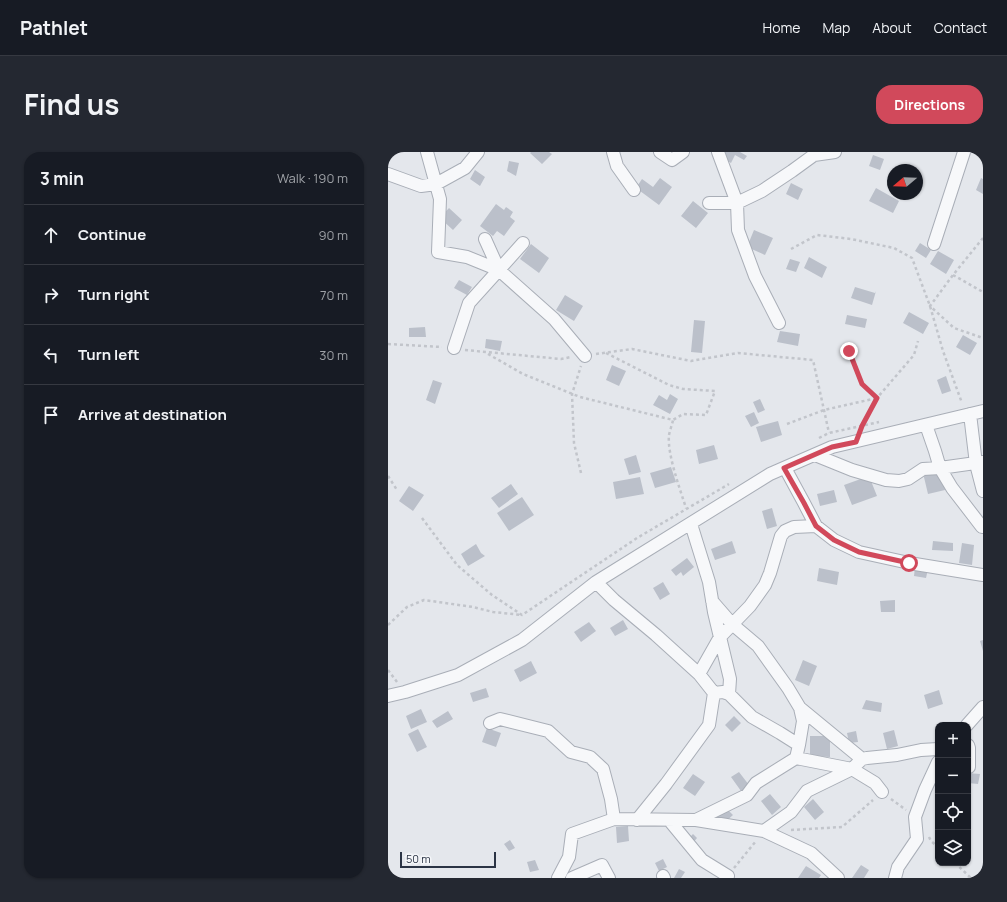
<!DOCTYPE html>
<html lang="en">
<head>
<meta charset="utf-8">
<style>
  body { margin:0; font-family:Manrope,sans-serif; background:#242831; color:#f1f3f6 }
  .controls { position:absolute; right:12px; bottom:12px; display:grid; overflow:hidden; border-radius:8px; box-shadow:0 1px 3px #0004 }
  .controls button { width:36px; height:36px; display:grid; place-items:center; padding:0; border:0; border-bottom:1px solid #363941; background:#171b24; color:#f1f3f6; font:20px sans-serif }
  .compass { position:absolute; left:499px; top:12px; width:36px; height:36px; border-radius:50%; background:#171b24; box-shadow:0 1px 3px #0004; rotate:251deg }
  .scale { position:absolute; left:12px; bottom:10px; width:96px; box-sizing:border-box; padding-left:4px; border:2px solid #2b3445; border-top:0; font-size:11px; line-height:14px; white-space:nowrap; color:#2b3445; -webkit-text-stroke:3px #f4f6f9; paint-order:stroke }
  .stop { position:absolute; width:12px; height:12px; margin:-9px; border:3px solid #d1495b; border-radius:50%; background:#fff }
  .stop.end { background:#d1495b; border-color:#fff; box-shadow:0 1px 4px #0008 }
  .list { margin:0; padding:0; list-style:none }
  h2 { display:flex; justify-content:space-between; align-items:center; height:52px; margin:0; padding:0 16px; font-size:17px }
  h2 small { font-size:13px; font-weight:400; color:#9ea1a6 }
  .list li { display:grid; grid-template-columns:26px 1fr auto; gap:12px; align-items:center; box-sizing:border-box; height:60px; padding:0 16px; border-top:1px solid #363941 }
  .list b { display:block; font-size:15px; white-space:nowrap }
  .list em { font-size:13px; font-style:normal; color:#9ea1a6 }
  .icon { flex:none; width:22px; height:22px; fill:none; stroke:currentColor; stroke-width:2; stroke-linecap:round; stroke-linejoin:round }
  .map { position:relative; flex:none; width:595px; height:726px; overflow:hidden; border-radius:16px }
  header { display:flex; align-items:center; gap:24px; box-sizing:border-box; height:56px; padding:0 20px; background:#171b24; border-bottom:1px solid #363941 }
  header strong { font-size:19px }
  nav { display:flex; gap:22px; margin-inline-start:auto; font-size:14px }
  .intro { display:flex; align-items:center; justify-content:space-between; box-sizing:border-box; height:96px; padding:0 24px }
  h1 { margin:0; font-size:28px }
  .button { padding:10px 18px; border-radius:16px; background:#d1495b; color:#fff; font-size:14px; font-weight:700 }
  main { display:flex; gap:24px; padding:0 24px }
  aside { flex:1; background:#171b24; border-radius:16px; box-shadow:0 1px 3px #0004 }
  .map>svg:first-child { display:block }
</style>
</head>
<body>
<header>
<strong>Pathlet</strong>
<nav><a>Home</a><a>Map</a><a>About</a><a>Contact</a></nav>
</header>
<div class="intro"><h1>Find us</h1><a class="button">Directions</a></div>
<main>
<aside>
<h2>3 min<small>Walk · 190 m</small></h2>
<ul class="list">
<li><svg class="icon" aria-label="ahead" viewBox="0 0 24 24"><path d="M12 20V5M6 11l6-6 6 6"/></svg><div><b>Continue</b></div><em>90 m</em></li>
<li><svg class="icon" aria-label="right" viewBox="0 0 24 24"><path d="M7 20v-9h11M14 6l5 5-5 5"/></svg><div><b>Turn right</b></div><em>70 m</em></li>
<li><svg class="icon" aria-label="left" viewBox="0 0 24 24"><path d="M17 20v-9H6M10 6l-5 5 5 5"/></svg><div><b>Turn left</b></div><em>30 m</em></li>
<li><svg class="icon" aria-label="arrive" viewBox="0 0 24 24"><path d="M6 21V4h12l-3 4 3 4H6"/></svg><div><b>Arrive at destination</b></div></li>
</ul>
</aside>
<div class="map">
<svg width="595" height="726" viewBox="0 0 595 726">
  <rect width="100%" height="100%" fill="#e4e7ec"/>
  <path fill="#bbc0ca" d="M143,0H161L164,2L154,12L142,1Z
    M336,0H352L359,4L356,8L347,3L343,11L333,5Z
    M485,3L496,7L492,18L481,14Z
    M121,9L131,11L128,24L119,19Z
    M87,18L97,25L92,34L82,27Z
    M272,26L284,35L271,53L248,36L254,27L265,35Z
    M593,26L595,27V42L588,38Z
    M403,31L415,37L410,48L398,42Z
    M488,36L511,49L505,61L481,49Z
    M305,49L320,61L308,76L293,64Z
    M108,52L116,58L118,55L125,60L122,65L127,69L116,84L109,79L105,84L92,74Z
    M61,56L74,68L65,78L52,66Z
    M366,78L385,86L377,103L359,95Z
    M532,91L543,98L538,106L527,99Z
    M143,92L161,106L151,121L132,107Z
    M550,99L566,108L558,122L542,112Z
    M421,105L439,115L434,126L416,116Z
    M402,107L412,110L408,120L398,117Z
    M71,128L84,135L79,143L66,136Z
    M467,135L487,141L488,139L484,153L463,146Z
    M177,143L195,154L186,169L168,158Z
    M521,160L541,171L535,182L515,171Z
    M459,163L479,167L477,176L457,172Z
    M306,168L317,169L314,201L303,200Z
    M37,175L38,185H21V176Z
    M392,179L412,182L410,194L389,190Z
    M575,183L589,191L582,203L568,195Z
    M98,187L114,189L112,199L97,196Z
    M224,213L238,219L231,234L218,228Z
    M558,224L563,239L554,242L549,228Z
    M45,228L54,231L47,252L38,248Z
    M282,242L290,247L282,262L265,253L271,243L279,248Z
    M372,247L377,258L370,261L365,250Z
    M366,260L371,271L363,275L357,264Z
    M390,269L394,283L373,290L368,275Z
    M326,293L330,307L311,312L308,298Z
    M248,303L253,320L241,323L236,307Z
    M283,315L288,330L267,336L262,321Z
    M535,321H554L557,338L540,342Z
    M481,324L489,344L464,353L456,333Z
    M252,325L256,342L228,347L225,330Z
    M123,332L130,342L111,356L103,346Z
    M21,334L36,343L25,359L11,349Z
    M446,338L449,350L432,354L429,342Z
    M134,345L146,363L121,379L109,361Z
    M384,356L389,374L379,377L374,359Z
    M344,389L348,401L327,408L323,397Z
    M545,389L565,391V399L544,398Z
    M574,391L586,393L584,413L571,411Z
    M88,392L93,401L97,404L80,414L73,402Z
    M299,406L306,415L295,424L293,420L288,424L283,418Z
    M527,415L540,417L538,426L526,424Z
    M431,416L451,420L449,433L429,429Z
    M275,430L282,442L272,448L265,436Z
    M507,448V460H493L492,449Z
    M235,468L240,477L227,484L222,476Z
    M201,470L208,479L193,490L186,480Z
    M595,488V499L592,489Z
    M415,508L429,514L421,534L407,528Z
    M143,509L149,521L132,530L126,518Z
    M98,536L101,545L85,550L82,541Z
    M551,538L555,552L540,557L536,543Z
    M478,548L494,551L493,560L474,557Z
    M33,557L39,570L23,577L18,564Z
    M60,559L65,567L49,576L44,569Z
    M346,564L353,571L344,580L337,573Z
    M99,576L113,581L108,595L94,590Z
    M30,577L39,595L29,600L20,582Z
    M506,578L510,594L499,597L495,581Z
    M468,579L470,590L461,591L459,581Z
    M422,584H442V605L422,604Z
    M351,620L361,633L353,639L343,625Z
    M580,621L592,622L590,632L580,631Z
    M305,622L317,630L307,644L295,636Z
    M382,642L393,655L384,663L373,649Z
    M425,647L436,660L427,668L416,655Z
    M338,656L345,663L335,672L329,665Z
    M240,674L241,689L229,691L228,675Z
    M305,682L309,686L304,692L299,688Z
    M122,688L127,696L121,699L116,692Z
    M275,707L279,715L271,719L267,711Z
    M147,708L151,718L142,720L139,710Z
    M473,713L481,718L476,726H464Z
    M418,714L433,723L431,726H410Z
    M291,717L297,720L293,726H286Z"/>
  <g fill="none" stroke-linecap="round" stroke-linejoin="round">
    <defs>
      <path id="street" d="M39,0L52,47L50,100L79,105L111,118
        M225,0L229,14L246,38
        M272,0L284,8L295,0
        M330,0L349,51L350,78L367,124L391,171
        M0,22L33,34L48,32L77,16L90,0
        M321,51H349L374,39L404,19L426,3L447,0
        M97,87L111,118L166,167L197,204
        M546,92L576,0
        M66,196L81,151L135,91
        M582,262L588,312L595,339
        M538,273L547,299L552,316L564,336L594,375H595
        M427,303L464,318L498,328L511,329L520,327L535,317L552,316L595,310
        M397,316L416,351L428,374
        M303,372L321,430L326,460L342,527L341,542
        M208,430L226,448L268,483L311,522L326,541
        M324,449L344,472L370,494L400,536L412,556L415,569L411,593
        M311,522L332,485L362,454L377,433L382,421L393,384L397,379L406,375L428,374L446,388L471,400L521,411L595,423
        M0,544L17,540L70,523L134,488L208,430L382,322L444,295L595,259
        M412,556L474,607
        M102,571L112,567L160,579L183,600L202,605L215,617L223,647L226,667
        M579,573L595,555
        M580,593L581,596V615L580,614
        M249,668L278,632L321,573L326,541L335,540L341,542L364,565L392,581L411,593L408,606
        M281,668L314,708L340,724
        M308,668L376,679L423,701L450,726
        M376,679L403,660L419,639L464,617L487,631L494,640
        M275,724L276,726
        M170,726L181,705L184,682L226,667L308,668L359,643L368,631L408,606L464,617L474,607L479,606L509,603L533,598L550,597
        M184,726L214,713L221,726
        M507,726L510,715L529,687L527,665L537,638L550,610"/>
    </defs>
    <use href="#street" stroke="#a9aeb7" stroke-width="14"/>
    <path stroke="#c2c5cb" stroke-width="2.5" stroke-dasharray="3 3" stroke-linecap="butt" d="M595,86L565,123L542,154L566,176L595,186
      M403,97L429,83L463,87L506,96L524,106L542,154L555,199L574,251
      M565,123L595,140
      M0,192L54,195
      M77,198L173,207L183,205
      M218,201L281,233L295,237L327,239L318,263L295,262L285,268
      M100,202L135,222L192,245L285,268C284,273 282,278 281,283C279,302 292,337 298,356
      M208,202L244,197L303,209L350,201L425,208L441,281
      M399,272L436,258L489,246L474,232L461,199
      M473,274L489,246L526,203L530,189
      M431,286L441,281L491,270
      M193,321L186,291L184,242L193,214
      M0,324L9,338
      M34,366L69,413L104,443L134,463L249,386L341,332
      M0,473L19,455L36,448L85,455L105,460L134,463
      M0,518L9,530
      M503,647L518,658
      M403,678L454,675L485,648
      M541,685L543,689L550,695
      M567,711L583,726
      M346,716L368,689"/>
    <use href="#street" stroke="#f7f8fa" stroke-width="12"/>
  </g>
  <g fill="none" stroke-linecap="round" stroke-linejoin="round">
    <path stroke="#d1495b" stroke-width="5" d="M461,199L474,232L489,246L474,274L468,290L444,295L396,316L416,351L428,374L446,388L471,400L521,411"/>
  </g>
</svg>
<div class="controls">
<button>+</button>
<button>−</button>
<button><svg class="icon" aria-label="locate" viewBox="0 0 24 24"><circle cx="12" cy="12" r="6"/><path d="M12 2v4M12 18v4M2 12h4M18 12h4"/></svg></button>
<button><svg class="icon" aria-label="layers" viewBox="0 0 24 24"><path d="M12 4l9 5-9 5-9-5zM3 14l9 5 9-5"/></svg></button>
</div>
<svg class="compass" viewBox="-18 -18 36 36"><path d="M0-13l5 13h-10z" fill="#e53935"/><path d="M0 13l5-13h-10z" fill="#9ea1a6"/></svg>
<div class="scale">50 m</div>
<div class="stop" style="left:521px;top:411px"></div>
<div class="stop end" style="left:461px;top:199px"></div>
</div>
</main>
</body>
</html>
